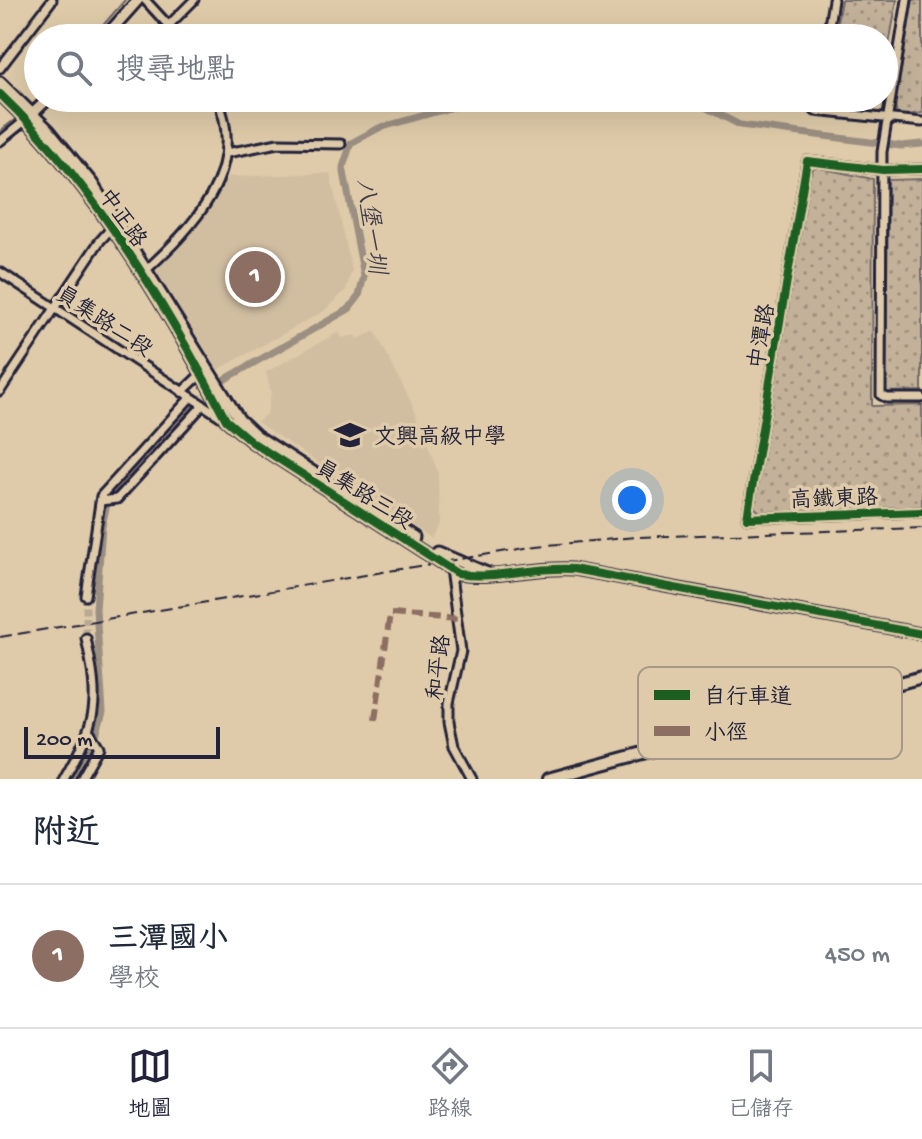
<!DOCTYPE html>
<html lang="zh-TW">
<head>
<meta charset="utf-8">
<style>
  body { margin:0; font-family:"Gochi Hand","LXGW WenKai TC",sans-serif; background:#f6f6f7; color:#1f2937 }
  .scale { position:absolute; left:24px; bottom:20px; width:196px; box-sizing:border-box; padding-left:8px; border:4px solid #22223b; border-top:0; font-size:22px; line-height:28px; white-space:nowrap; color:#22223b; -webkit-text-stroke:6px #dfcba9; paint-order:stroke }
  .you { position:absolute; left:632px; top:500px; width:28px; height:28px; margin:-20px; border:6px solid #fff; border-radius:50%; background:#1a73e8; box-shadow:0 0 0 12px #1a73e833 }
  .badge { display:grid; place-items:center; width:52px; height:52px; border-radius:50%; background:#22223b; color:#fff; font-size:26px; font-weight:700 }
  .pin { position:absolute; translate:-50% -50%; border:4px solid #fff; box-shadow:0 2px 8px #0006 }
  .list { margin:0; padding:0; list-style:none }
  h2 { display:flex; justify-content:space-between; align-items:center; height:104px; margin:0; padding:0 32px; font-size:34px }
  h2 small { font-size:26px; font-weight:400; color:#747a83 }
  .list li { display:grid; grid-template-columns:52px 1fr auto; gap:24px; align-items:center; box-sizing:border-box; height:144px; padding:0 32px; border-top:2px solid #e0e1e3 }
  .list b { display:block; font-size:30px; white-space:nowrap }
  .list p { margin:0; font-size:26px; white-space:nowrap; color:#747a83 }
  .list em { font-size:26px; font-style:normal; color:#747a83 }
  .icon { flex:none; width:44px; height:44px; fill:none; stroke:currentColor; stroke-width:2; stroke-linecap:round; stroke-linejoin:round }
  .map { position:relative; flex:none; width:922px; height:779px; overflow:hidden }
  .search { position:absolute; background:#fff; box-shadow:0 8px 32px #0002; left:24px; right:24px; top:24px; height:88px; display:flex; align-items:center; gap:20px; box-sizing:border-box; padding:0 28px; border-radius:44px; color:#747a83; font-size:30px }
  .sheet { height:248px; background:#fff }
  nav { display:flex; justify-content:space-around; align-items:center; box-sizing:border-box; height:112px; border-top:2px solid #e0e1e3; background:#fff; font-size:22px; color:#747a83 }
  nav a { display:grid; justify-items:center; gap:4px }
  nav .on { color:#22223b }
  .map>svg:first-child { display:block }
</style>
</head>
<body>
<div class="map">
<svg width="922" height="779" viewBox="0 0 922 779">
  <defs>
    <pattern id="grass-dots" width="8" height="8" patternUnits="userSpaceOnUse" patternTransform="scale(2)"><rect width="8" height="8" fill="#c3b299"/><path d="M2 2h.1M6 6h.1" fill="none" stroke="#9e907e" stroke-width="1.8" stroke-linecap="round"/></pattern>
  </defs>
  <rect width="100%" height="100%" fill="#dfcba9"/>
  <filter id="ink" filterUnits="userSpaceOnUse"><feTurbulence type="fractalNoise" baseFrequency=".0125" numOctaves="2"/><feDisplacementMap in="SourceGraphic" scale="16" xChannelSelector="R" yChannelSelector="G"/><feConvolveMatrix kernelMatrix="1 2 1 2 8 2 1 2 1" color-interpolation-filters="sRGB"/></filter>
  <g filter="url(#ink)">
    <path fill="#d1bea1" d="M330,173L352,270L346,290L324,311L216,371L156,271L200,223L228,177Z
      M375,331L416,412L438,473L439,524L431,538L257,422L267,413L271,393L266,372L339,332L342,338L356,335L358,339Z"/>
    <path fill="url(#grass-dots)" stroke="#726a6a" stroke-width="2" d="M841,0H897L884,73V38H834Z
      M913,0H922V113L897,116L895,105Z
      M814,167L873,179L872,406L922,405V508L761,513L754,507L810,174Z
      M922,179V391L886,392L888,180Z"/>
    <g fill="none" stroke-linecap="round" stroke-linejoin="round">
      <path stroke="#6b6366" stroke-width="2" d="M92,38L125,0
        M29,108L40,98
        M0,131L18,117"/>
      <path stroke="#9b8f82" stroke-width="7" d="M687,98L740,125L901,146L922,144
        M222,381L349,309L359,296L364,276L343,167L351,143L379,128L485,98
        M71,779L97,732L103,712L96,609L102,526L109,495L192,407"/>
      <path stroke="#b9a993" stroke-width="7" stroke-dasharray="7 3.5" stroke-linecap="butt" d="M86,596V638"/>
      <defs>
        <path id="minor" d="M145,0L180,38
          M907,0L882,152L881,395L887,398H922
          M170,24L194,0
          M827,38L833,0
          M0,68L52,0
          M817,98L815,111L922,122
          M0,141L27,119
          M227,153L278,143L341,144
          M922,169L883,170L807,161L747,518L922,512
          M0,272L226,420
          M143,273C193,227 249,171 217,98
          M0,391L99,242L114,225
          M182,392L201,374
          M100,501L117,499L203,405
          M450,569L461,651L449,703V722L454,746L472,779
          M86,596L101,496L190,398
          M64,779C98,719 100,705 86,638
          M81,779L99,747L90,733"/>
        <path id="tertiary" d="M104,38L138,0
          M0,82L49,130L92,183L239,419L256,435L414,537
          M0,94C92,181 168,308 226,420L252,442L458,574C496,580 534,566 573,569L922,634
          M29,117L49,98
          M437,552L492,575"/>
        <path id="secondary" d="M548,779L922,677"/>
      </defs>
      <use href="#minor" stroke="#22223b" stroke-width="13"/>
      <use href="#tertiary" stroke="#22223b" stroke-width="15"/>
      <use href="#secondary" stroke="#22223b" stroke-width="16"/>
      <use href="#minor" stroke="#dfcba9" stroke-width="7"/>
      <use href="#tertiary" stroke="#dfcba9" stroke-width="9"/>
      <use href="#secondary" stroke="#dfcba9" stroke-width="10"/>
      <path stroke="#22223b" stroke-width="2" stroke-dasharray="12 6" stroke-linecap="butt" d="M0,637L537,546L636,537L922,528"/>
      <path stroke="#8d6e63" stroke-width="6" stroke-dasharray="12 6" stroke-linecap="butt" d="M375,720L390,614L459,619"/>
      <defs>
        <path id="cycleway" d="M0,94C92,181 168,308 226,420L252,442L458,574C496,580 534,566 573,569L922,634
          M922,169L883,170L807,161L747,518L922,512"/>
      </defs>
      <use href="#cycleway" stroke="#dfcba9" stroke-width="13"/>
      <use href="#cycleway" stroke="#1b5e20" stroke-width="8"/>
    </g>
  </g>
  <defs>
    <symbol id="school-bare" viewBox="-9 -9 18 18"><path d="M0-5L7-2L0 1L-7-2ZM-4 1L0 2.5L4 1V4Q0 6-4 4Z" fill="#22223b" stroke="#dfcba9" stroke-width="2.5" paint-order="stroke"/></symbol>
  </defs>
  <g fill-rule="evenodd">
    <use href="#school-bare" x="328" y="413" width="44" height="44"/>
  </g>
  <g text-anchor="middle" stroke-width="7" stroke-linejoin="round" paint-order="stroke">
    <g font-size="22" fill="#22223b" stroke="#dfcba9">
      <text transform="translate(124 217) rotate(55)" y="8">中正路</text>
      <text transform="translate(105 320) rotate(33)" y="8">員集路二段</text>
      <text transform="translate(760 336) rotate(-80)" y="8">中潭路</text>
      <text transform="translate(365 493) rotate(32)" y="8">員集路三段</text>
      <text transform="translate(834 497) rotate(-2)" y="8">高鐵東路</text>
      <text transform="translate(437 667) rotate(-83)" y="8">和平路</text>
    </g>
    <g font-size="22" fill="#22223b" stroke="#dfcba9" text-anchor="start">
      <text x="374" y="443">文興高級中學</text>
    </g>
    <g font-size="24" font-style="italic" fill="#403d4d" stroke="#dfcba9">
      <text transform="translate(372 226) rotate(82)" y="8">八堡一圳</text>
    </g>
  </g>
  <rect x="638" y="667" width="264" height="92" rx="12" fill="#dfcba9" stroke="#a69888" stroke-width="2"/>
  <rect x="654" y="690" width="36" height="10" fill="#1b5e20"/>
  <rect x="654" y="726" width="36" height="10" fill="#8d6e63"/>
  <g font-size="22" fill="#22223b">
    <text x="704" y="703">自行車道</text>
    <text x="704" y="739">小徑</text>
  </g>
</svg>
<div class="scale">200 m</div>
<div class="you"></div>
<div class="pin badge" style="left:255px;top:277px;background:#8d6e63">1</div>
<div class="search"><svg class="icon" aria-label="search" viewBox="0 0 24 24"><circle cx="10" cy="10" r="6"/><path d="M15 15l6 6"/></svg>搜尋地點</div>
</div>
<section class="sheet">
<h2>附近<small></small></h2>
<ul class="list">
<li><span class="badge" style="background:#8d6e63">1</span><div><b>三潭國小</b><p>學校</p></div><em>450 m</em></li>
</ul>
</section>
<nav>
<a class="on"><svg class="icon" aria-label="map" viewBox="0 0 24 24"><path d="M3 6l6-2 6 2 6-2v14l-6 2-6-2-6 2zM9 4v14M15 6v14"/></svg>地圖</a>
<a><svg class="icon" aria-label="directions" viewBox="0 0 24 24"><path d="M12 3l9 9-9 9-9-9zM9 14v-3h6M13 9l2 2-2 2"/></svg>路線</a>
<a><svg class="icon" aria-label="saved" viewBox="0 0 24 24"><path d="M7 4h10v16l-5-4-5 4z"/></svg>已儲存</a>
</nav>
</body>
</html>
